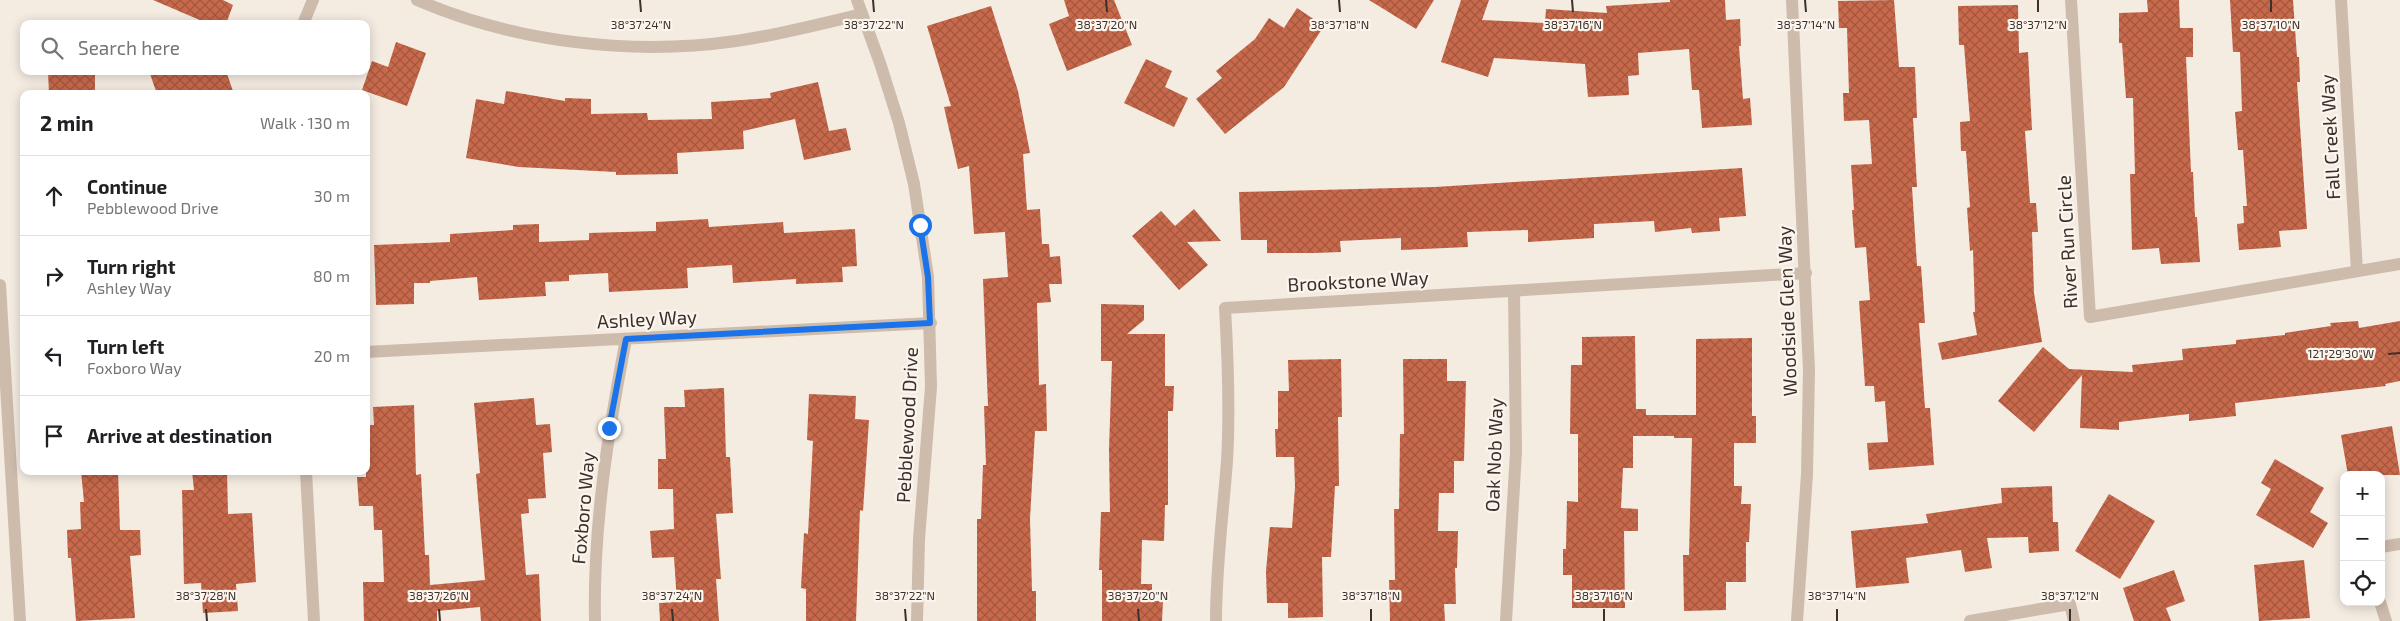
<!DOCTYPE html>
<html lang="en">
<head>
<meta charset="utf-8">
<style>
  body { margin:0; font-family:"Exo 2",sans-serif; background:#f6f6f6; color:#202124 }
  .controls { position:absolute; right:15px; bottom:15px; display:grid; overflow:hidden; border-radius:10px; box-shadow:0 2px 12px #0003 }
  .controls button { width:45px; height:45px; display:grid; place-items:center; padding:0; border:0; border-bottom:1px solid #e0e0e0; background:#fff; color:#202124; font:25px sans-serif }
  .stop { position:absolute; width:15px; height:15px; margin:-11px; border:4px solid #1a73e8; border-radius:50%; background:#fff }
  .stop.end { background:#1a73e8; border-color:#fff; box-shadow:0 1px 5px #0008 }
  .list { margin:0; padding:0; list-style:none }
  h2 { display:flex; justify-content:space-between; align-items:center; height:65px; margin:0; padding:0 20px; font-size:21px }
  h2 small { font-size:16px; font-weight:400; color:#757577 }
  .list li { display:grid; grid-template-columns:32px 1fr auto; gap:15px; align-items:center; box-sizing:border-box; height:80px; padding:0 20px; border-top:1px solid #e0e0e0 }
  .list b { display:block; font-size:19px; white-space:nowrap }
  .list p { margin:0; font-size:16px; white-space:nowrap; color:#757577 }
  .list em { font-size:16px; font-style:normal; color:#757577 }
  .icon { flex:none; width:28px; height:28px; fill:none; stroke:currentColor; stroke-width:2; stroke-linecap:round; stroke-linejoin:round }
  .map { position:relative; flex:none; width:2400px; height:621px; overflow:hidden }
  .search { position:absolute; background:#fff; box-shadow:0 2px 12px #0003; left:20px; top:20px; width:350px; height:55px; display:flex; align-items:center; gap:12px; box-sizing:border-box; padding:0 18px; border-radius:10px; color:#757577; font-size:19px }
  .panel { position:absolute; background:#fff; box-shadow:0 2px 12px #0003; left:20px; top:90px; width:350px; height:385px; border-radius:10px }
  .map>svg:first-child { display:block }
</style>
</head>
<body>
<div class="map">
<svg width="2400" height="621" viewBox="0 0 2400 621">
  <defs>
    <pattern id="building-cross-hatch" width="8" height="8" patternUnits="userSpaceOnUse" patternTransform="scale(1.25)"><rect width="8" height="8" fill="#c8694b"/><path d="M0 0l8 8M0 8l8-8" fill="none" stroke="#a4573f"/></pattern>
  </defs>
  <rect width="100%" height="100%" fill="#f4ebe1"/>
  <path fill="url(#building-cross-hatch)" d="M153,0H223L233,5L226,24H209Z
    M1064,0H1114L1132,45L1067,71L1049,24L1069,16Z
    M1369,0H1434L1416,29Z
    M1461,0H1489L1482,20L1545,23L1546,9L1607,13L1606,6L1670,2V0H1725L1726,20L1740,19L1741,46H1739L1743,99L1750,98L1752,125L1702,128L1699,90H1692L1689,49L1638,53L1639,75L1628,76L1629,95L1588,97L1585,64L1494,58L1488,77L1441,62Z
    M1894,0L1899,67H1915L1917,118H1913L1917,187H1912L1917,266H1921L1925,323H1919L1925,408H1930L1934,465L1869,470L1867,443L1888,442L1885,401L1875,402L1874,386H1865L1859,301L1870,300L1866,247L1855,248L1852,210H1854L1851,165L1872,164L1869,120L1844,121L1843,93H1849L1847,28H1839L1838,1Z
    M2147,0H2179L2180,28H2193V57H2186L2191,172H2193L2195,217H2197L2200,262L2161,264L2159,248L2132,250L2130,174H2135L2133,98H2126L2122,43H2119V13L2148,12Z
    M2230,0H2293L2297,57H2299L2300,82H2297L2307,229L2279,231L2281,247L2239,250L2237,224L2244,223L2243,206H2247L2243,150H2238L2235,112L2242,111L2240,52H2233Z
    M2018,5L2019,53L2028,52L2032,130L2025,131L2030,203H2036L2038,232H2032L2034,293L2042,342L1942,360L1938,343L1977,335L1973,312H1975L1973,250L1970,251L1967,208L1970,207L1966,151H1961L1960,122L1970,121L1964,45H1959L1958,6Z
    M991,6L1018,91L1030,153L1023,154L1027,210L1040,209L1042,244H1049L1050,257L1060,256L1062,284H1049L1051,302L1037,303L1039,385L1046,384L1047,431H1035L1030,519L1032,591H1036V621H977V519H981L983,465H986L984,406H988L983,279L1008,277L1005,232L974,234L969,166L958,169L944,107L951,106L927,26Z
    M1297,8L1324,26L1284,87L1225,134L1196,99L1222,78L1216,71L1255,39L1269,18L1284,28Z
    M396,42L426,53L407,106L362,90L372,61L388,67Z
    M1146,59L1172,71L1165,87L1188,98L1174,127L1124,103Z
    M48,71H95V94H49Z
    M149,71H226L234,94H157Z
    M818,82L829,131L846,128L851,150L804,160L795,119L743,131L744,149L677,153L678,174L616,175V172L519,167L466,158L476,99L504,104L506,91L565,101V98L591,99V114L647,113L648,120L712,119L711,102L771,98L770,93Z
    M1742,168L1746,216L1719,218L1720,231L1692,233L1691,228L1655,232L1654,221L1594,224V238L1528,242V230L1467,232L1468,247L1401,250V238L1340,241L1341,252L1314,253H1267V240H1241L1239,192L1435,187Z
    M1194,209L1221,241L1187,242L1208,265L1179,290L1132,236L1161,211L1175,226Z
    M708,219L709,227L783,222L784,233L855,229L857,266L842,267L843,282L796,284V279L733,283L732,265L687,268L688,288L609,292L608,273L569,275V281L545,282L546,296L479,300L477,277L430,281V283H414V304L376,305L374,245L450,242V234L513,230V225L539,224V242L589,240V233L656,231V222Z
    M1101,304L1144,305V320L1127,334H1165V386H1174L1173,411H1168V505H1165L1164,541L1142,540L1141,584H1152V601H1163L1162,621H1102V570H1099L1101,512H1110L1109,449L1112,361H1101Z
    M2358,321L2359,328L2400,321V381L2385,384L2386,386L2235,403L2236,416L2189,421V414L2119,422V430L2080,428L2082,375L2034,432L1998,401L2043,347L2069,369L2133,372L2132,365L2183,360L2182,349L2236,344V340L2285,335V333L2331,326L2330,323Z
    M1635,336L1636,409H1646V415H1696V339L1752,338V416H1756V443H1734V486H1742L1741,504H1751L1749,542H1746V582H1726V610L1684,611L1683,555H1689L1692,438H1674V436H1633V468H1623L1621,508L1638,509V531H1624L1625,608H1572V575H1563V549H1566L1567,501L1578,502V434H1570L1571,365H1582V337Z
    M1341,359L1342,417H1338L1339,486H1335L1331,557H1322L1323,617L1288,618V603H1267L1266,571L1270,527L1292,528L1295,487L1294,457H1276L1275,429H1278V391H1289L1288,360Z
    M1403,359H1447V381H1466L1464,461H1454V493H1439L1438,531H1458L1457,568H1455L1456,604H1444L1445,621H1390L1389,580H1395L1394,509H1399L1400,434H1404Z
    M724,388L726,457H730L733,513L716,514L721,579H716L719,621H660L659,603L677,602L674,557L652,558L650,531L674,529L673,489H658V459H666L664,407H685L684,390Z
    M809,394L856,396L855,419L869,420L863,511L860,510L856,621H806V589L801,588L804,533L808,534L813,441L807,440Z
    M534,398L536,425L550,424L552,452L543,453L546,498L528,499L529,513L521,514L526,575L539,574L541,621H481L480,607L437,611V621H364L363,582H384L382,530H374L373,506H359L357,477H366V425H374L373,407L414,405L416,475L421,474L425,555H429L430,585L485,580L476,474L480,473L474,403Z
    M2392,426L2400,475H2348L2341,435Z
    M2275,459L2324,488L2310,512L2328,523L2313,548L2256,515L2271,489L2261,483Z
    M81,471H118L120,530H140L141,555L130,556L135,618L76,621L71,558H68L67,530L81,529L80,502H84Z
    M192,471H227L228,514L252,513L256,582L236,584L238,611L203,613L201,583L184,584L182,490H194Z
    M2052,486L2053,522H2058L2059,551L2029,553L2028,537L1987,538L1992,568L1965,572L1961,550L1906,558L1909,583L1856,588L1851,531L1928,523L1926,514L2002,503L2001,488Z
    M2109,494L2155,521L2120,579L2075,551Z
    M2304,560L2310,618L2259,621L2254,565Z
    M2174,570L2185,601L2166,608L2171,621H2134L2123,588Z"/>
  <g fill="none" stroke-linecap="round" stroke-linejoin="round">
    <path stroke="#cdbbac" stroke-width="12" d="M417,0C514,42 631,56 736,41C778,35 820,24 862,14
      M857,0L880,63L899,123L914,184L928,277L931,387L919,539L917,621
      M1792,0L1809,370L1807,474L1797,621
      M2071,0L2090,317L2400,264
      M2341,0L2357,271
      M303,24L313,0
      M0,285L20,621
      M366,352L931,323
      M306,471L314,621
      M2381,547L2400,544
      M2380,602L2386,621
      M595,621C593,526 608,433 626,339
      M1216,621C1216,567 1223,514 1227,461C1230,410 1228,359 1225,308L1806,273
      M1506,621L1516,452L1514,291
      M1970,621L2070,604L2074,621"/>
  </g>
  <g fill="none" stroke-linecap="round" stroke-linejoin="round">
    <path stroke="#1a73e8" stroke-width="6" d="M609,428L626,339L930,323L928,277L920,225"/>
  </g>
  <path fill="none" stroke="#3b302b" stroke-width="2" d="M640,0L641,12M873,0L874,12M1106,0L1107,12M1339,0L1340,12M1572,0L1573,12M1805,0L1806,12M2038,0V12M2271,0V12M2388,354L2400,353M206,609L207,621M439,609L440,621M672,609L673,621M905,609L906,621M1138,609L1139,621M1371,609V621M1604,609V621M1837,609V621M2070,609V621"/>
  <g text-anchor="middle" stroke-width="4.5" stroke-linejoin="round" paint-order="stroke">
    <g font-size="19" fill="#3b302b" stroke="#fbf5ee">
      <text transform="translate(2330 137) rotate(-93)" y="7">Fall Creek Way</text>
      <text transform="translate(2067 242) rotate(-93)" y="7">River Run Circle</text>
      <text transform="translate(1358 281) rotate(-3)" y="7">Brookstone Way</text>
      <text transform="translate(1787 311) rotate(-92)" y="7">Woodside Glen Way</text>
      <text transform="translate(647 319) rotate(-3)" y="7">Ashley Way</text>
      <text transform="translate(907 425) rotate(-87)" y="7">Pebblewood Drive</text>
      <text transform="translate(1494 455) rotate(-88)" y="7">Oak Nob Way</text>
      <text transform="translate(583 508) rotate(-85)" y="7">Foxboro Way</text>
    </g>
  </g>
  <g font-size="12" text-anchor="middle" fill="#3b302b" stroke="#fbf5ee" stroke-width="4.5" stroke-linejoin="round" paint-order="stroke">
    <text x="641" y="29">38°37'24"N</text>
    <text x="874" y="29">38°37'22"N</text>
    <text x="1107" y="29">38°37'20"N</text>
    <text x="1340" y="29">38°37'18"N</text>
    <text x="1573" y="29">38°37'16"N</text>
    <text x="1806" y="29">38°37'14"N</text>
    <text x="2038" y="29">38°37'12"N</text>
    <text x="2271" y="29">38°37'10"N</text>
    <text x="2341" y="358">121°29'30"W</text>
    <text x="206" y="600">38°37'28"N</text>
    <text x="439" y="600">38°37'26"N</text>
    <text x="672" y="600">38°37'24"N</text>
    <text x="905" y="600">38°37'22"N</text>
    <text x="1138" y="600">38°37'20"N</text>
    <text x="1371" y="600">38°37'18"N</text>
    <text x="1604" y="600">38°37'16"N</text>
    <text x="1837" y="600">38°37'14"N</text>
    <text x="2070" y="600">38°37'12"N</text>
  </g>
</svg>
<div class="controls">
<button>+</button>
<button>−</button>
<button><svg class="icon" aria-label="locate" viewBox="0 0 24 24"><circle cx="12" cy="12" r="6"/><path d="M12 2v4M12 18v4M2 12h4M18 12h4"/></svg></button>
</div>
<div class="stop" style="left:920px;top:225px"></div>
<div class="stop end" style="left:609px;top:428px"></div>
<div class="search"><svg class="icon" aria-label="search" viewBox="0 0 24 24"><circle cx="10" cy="10" r="6"/><path d="M15 15l6 6"/></svg>Search here</div>
<section class="panel">
<h2>2 min<small>Walk · 130 m</small></h2>
<ul class="list">
<li><svg class="icon" aria-label="ahead" viewBox="0 0 24 24"><path d="M12 20V5M6 11l6-6 6 6"/></svg><div><b>Continue</b><p>Pebblewood Drive</p></div><em>30 m</em></li>
<li><svg class="icon" aria-label="right" viewBox="0 0 24 24"><path d="M7 20v-9h11M14 6l5 5-5 5"/></svg><div><b>Turn right</b><p>Ashley Way</p></div><em>80 m</em></li>
<li><svg class="icon" aria-label="left" viewBox="0 0 24 24"><path d="M17 20v-9H6M10 6l-5 5 5 5"/></svg><div><b>Turn left</b><p>Foxboro Way</p></div><em>20 m</em></li>
<li><svg class="icon" aria-label="arrive" viewBox="0 0 24 24"><path d="M6 21V4h12l-3 4 3 4H6"/></svg><div><b>Arrive at destination</b></div></li>
</ul>
</section>
</div>
</body>
</html>
